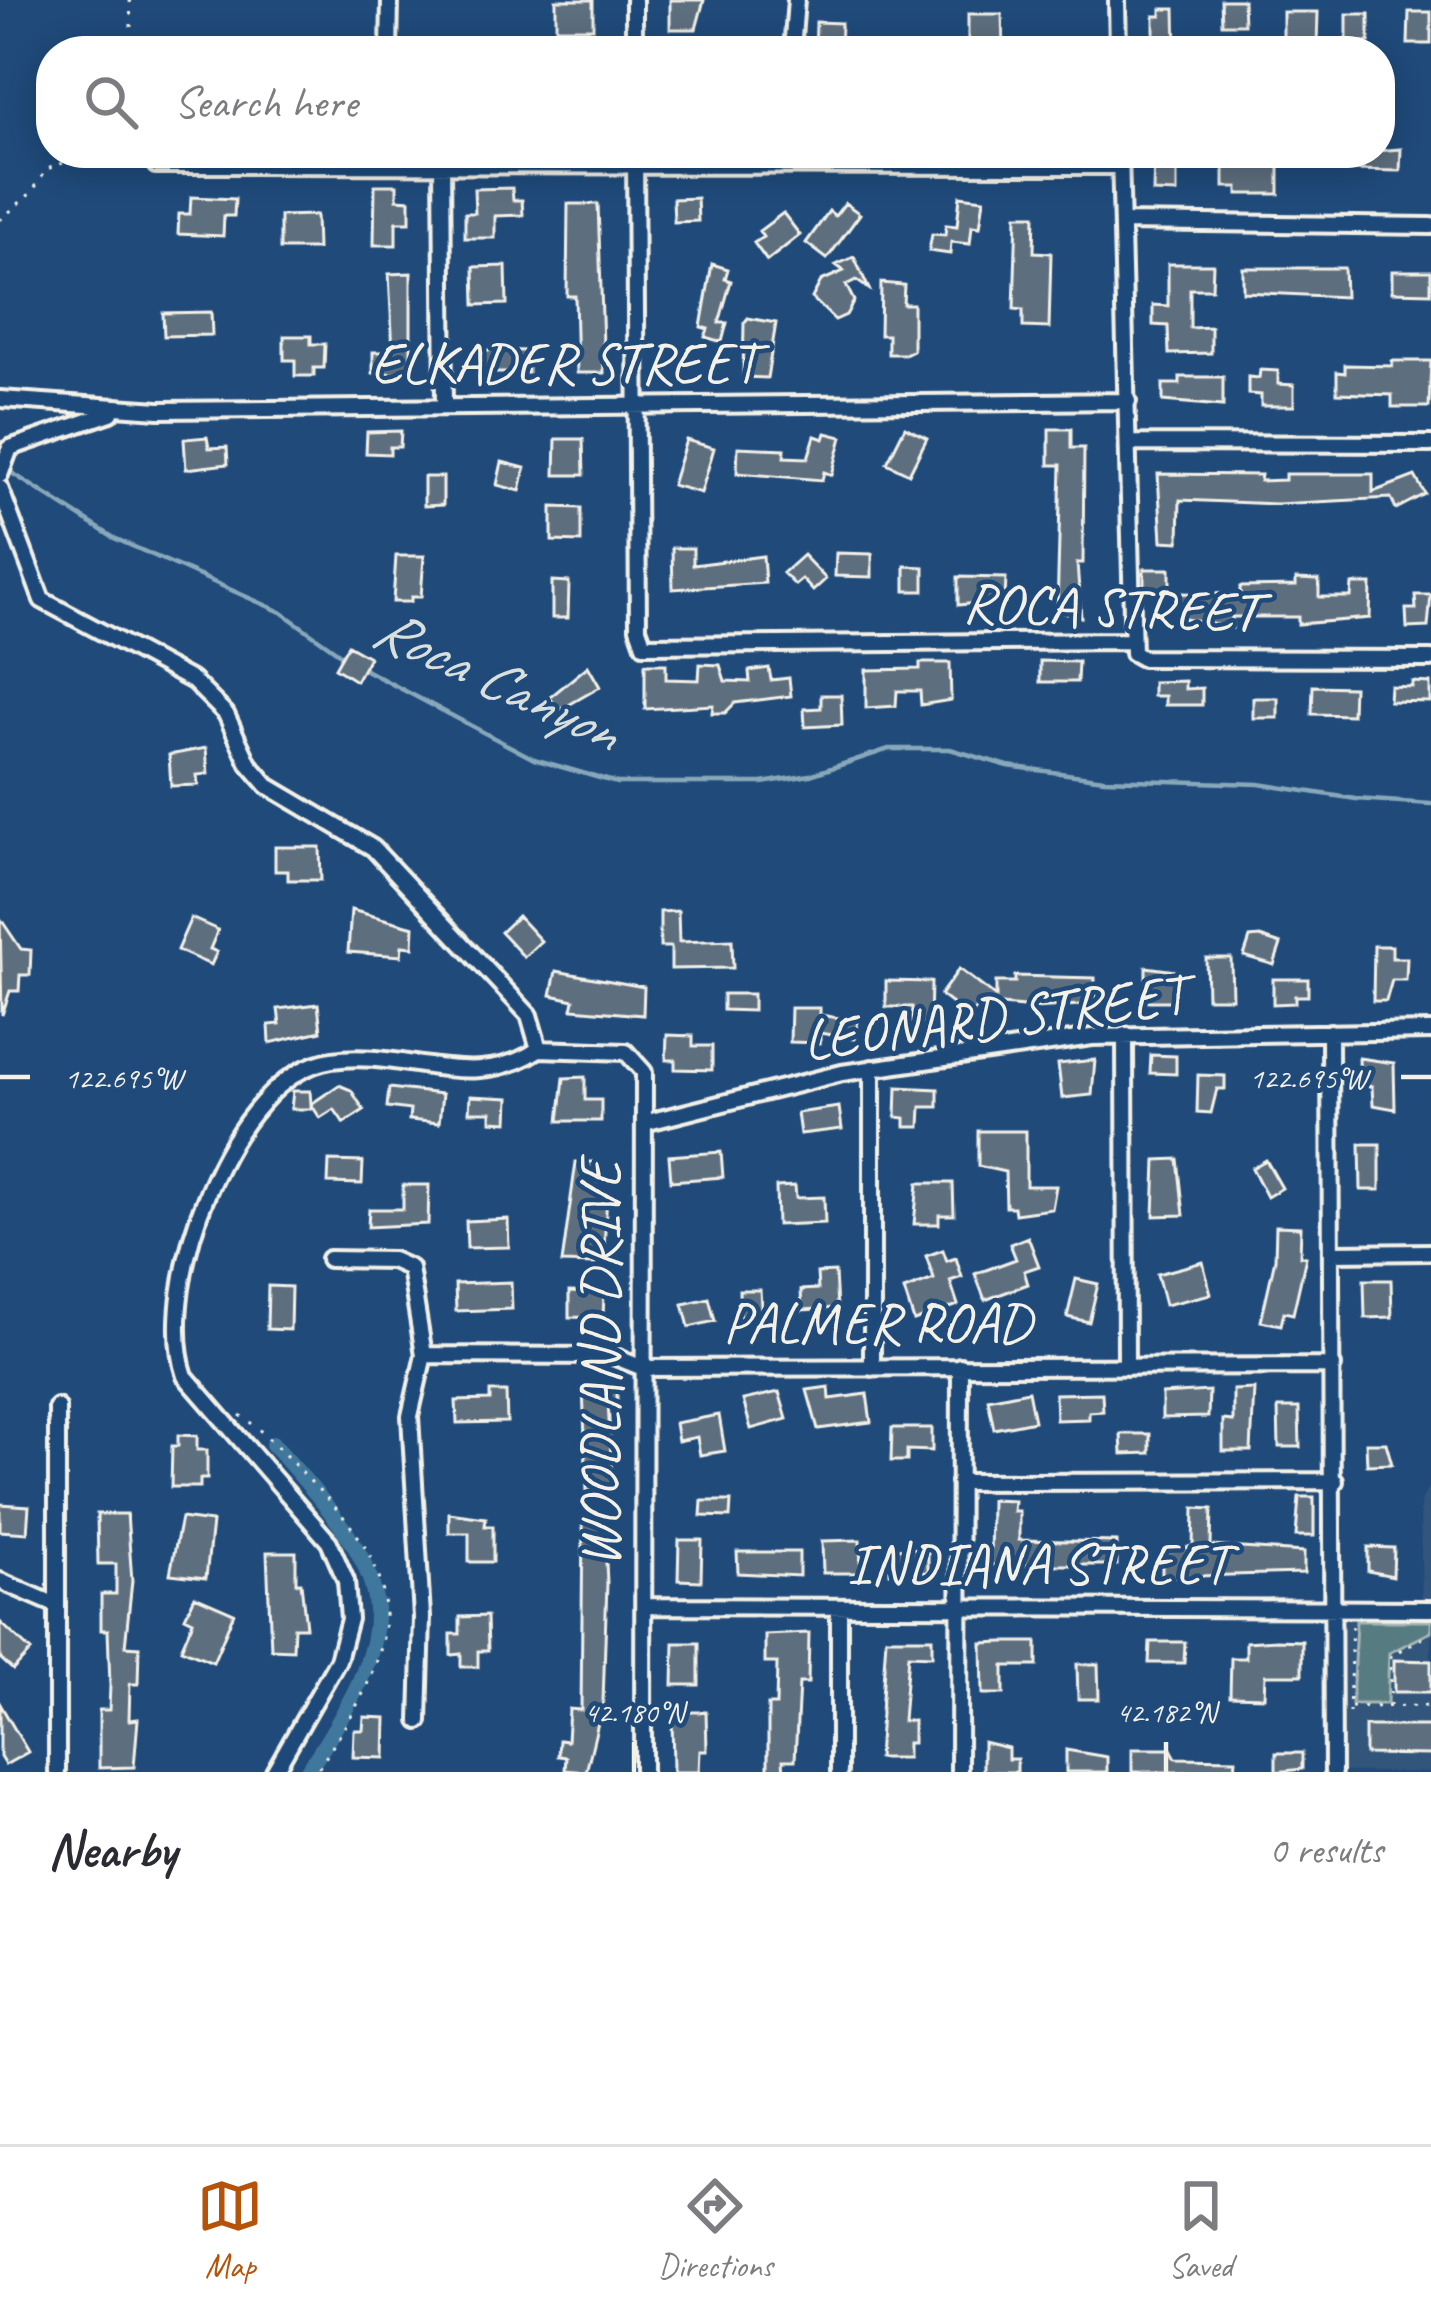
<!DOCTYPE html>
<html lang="en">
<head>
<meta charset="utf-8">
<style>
  body { margin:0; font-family:Caveat,sans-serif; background:#f7f7f7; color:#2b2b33 }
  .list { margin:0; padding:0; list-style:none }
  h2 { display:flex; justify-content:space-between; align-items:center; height:156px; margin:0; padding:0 48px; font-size:51px }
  h2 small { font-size:39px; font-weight:400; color:#7c7c81 }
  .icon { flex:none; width:66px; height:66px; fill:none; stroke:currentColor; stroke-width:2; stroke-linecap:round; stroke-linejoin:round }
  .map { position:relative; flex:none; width:1431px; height:1772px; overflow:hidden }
  .search { position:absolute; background:#fff; box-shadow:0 6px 30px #0003; left:36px; right:36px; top:36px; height:132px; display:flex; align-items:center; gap:30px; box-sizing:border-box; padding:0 42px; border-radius:48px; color:#7c7c81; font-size:45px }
  .sheet { height:372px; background:#fff }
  nav { display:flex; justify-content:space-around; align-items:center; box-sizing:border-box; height:168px; border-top:3px solid #e1e1e2; background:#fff; font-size:33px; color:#7c7c81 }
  nav a { display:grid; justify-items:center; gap:6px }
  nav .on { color:#b45309 }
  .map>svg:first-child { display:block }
</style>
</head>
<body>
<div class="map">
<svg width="1431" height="1772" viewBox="0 0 1431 1772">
  <rect width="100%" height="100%" fill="#1f4a7a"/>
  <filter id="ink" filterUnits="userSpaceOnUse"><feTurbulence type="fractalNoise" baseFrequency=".00833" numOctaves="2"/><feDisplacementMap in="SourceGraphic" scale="24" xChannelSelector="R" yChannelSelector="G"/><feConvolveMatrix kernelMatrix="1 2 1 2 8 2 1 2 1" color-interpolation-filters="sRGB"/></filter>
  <g filter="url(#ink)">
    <path fill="#32557b" d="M1431,1482V1772H1335L1336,1609L1422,1610L1420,1504Z"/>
    <path fill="#567b81" stroke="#a5b6b4" stroke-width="3" d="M1356,1621H1431V1632L1389,1653L1387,1704H1352Z"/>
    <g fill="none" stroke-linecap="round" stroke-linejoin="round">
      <path stroke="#88a8ba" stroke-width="4.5" d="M4,468L114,538L281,612L343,656
        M358,666L534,759L617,783H762L810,775L889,749H950L1008,766L1104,779L1259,784L1356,799L1431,804"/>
      <path stroke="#40779c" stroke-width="16" d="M273,1444C395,1580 412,1614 307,1772"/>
    </g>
    <path fill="#5d6e7e" stroke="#f4f1e8" stroke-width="3" d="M556,0H593V28H556Z
      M670,0H704L696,29H670Z
      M1221,0H1243L1244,24H1222Z
      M1161,9H1175L1176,51L1154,44V16H1161Z
      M1283,12H1318L1317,46H1283Z
      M1409,12H1431V44H1408Z
      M968,14H1002L1003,51H979V42H968Z
      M1347,14H1369V42H1361V51H1347Z
      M816,22L841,23L840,51H815Z
      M1401,149L1400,171L1352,170V153Z
      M1154,153H1177V193L1153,192Z
      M1224,153L1279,158V194H1238V187H1224Z
      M375,185H397V199L410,200V222H396V245H374Z
      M512,188L513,200H522L523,215L495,216V238H465V213H475L474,189Z
      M960,196L984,199L980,227L972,226L970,244L951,242L950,254L929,251L932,234L945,235L946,225L957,226Z
      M191,197L235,199L234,216H224L223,236L178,234L179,214H190Z
      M697,198L698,221L674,222L673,199Z
      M845,203L860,214L827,259L806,243L829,211L835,216Z
      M568,204H598L604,373H577L575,296H567Z
      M783,213L800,235L767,261L754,243L763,237L759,231Z
      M316,215L317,249H280V216Z
      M1017,215H1035L1034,252L1051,253L1049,328L1023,327V310L1014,309Z
      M854,257L869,289L856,280L846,285L854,301L846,315L835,320L812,298L821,281L844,271L836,265Z
      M712,264L728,269L725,279L731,281L719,323H727L722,342L705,337L708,329L701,327Z
      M1168,264H1213L1212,289H1190V328L1211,327V353L1169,354L1168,326L1153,325V305L1168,306Z
      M506,266L507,304L475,305L474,267Z
      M1243,268H1344L1345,297L1243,292Z
      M1392,271H1431V293L1392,292Z
      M411,273V374L373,373V352H393L389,274Z
      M881,283L904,285L903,304H913V350L905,354H888V335H880Z
      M211,312L212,335L164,336L163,313Z
      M748,318L776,323L767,378L743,377L744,323Z
      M284,336H311V344H325L324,368H314V376H295V360H284Z
      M483,350L528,351V373H483Z
      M1392,361H1431L1429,407H1392V395L1337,393V372L1345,373V365L1392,366Z
      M1260,370L1278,371V384L1294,385V406H1261V395L1248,394V377L1259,378Z
      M1180,377H1223V406L1163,401V384H1180Z
      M905,427L927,438L909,474L887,463Z
      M1049,429H1071V448H1084L1083,563H1077L1081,617L1057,611L1061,465H1049Z
      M401,431L400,447H390V454L366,453L367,432Z
      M826,433L842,437L832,475L824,472L822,480L737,473L738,447L785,449L784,457L808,458L815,436L824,439Z
      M207,437L209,448L227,447L228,464L186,469L184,439Z
      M556,439H583L584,475H555Z
      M686,440L714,448L701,493L672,485Z
      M502,462L525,468L520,491L497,485Z
      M1158,474L1261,475L1260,481L1285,480V474H1373V492L1415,476L1425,494L1396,509L1391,498L1277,504L1180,500L1179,542L1162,541Z
      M424,477H443V505L424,506Z
      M552,507L581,508V542L552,541Z
      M672,548H693V565L763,556L765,583L673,589Z
      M836,553L872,554V577L835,576Z
      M803,555L826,579L813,591L802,579L795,585L783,573Z
      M396,556H424L421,597H411V602H393Z
      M905,566L924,567V591H905Z
      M1144,569H1170V591H1144Z
      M958,577L1006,578L1005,600L958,605Z
      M1296,579L1319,580V597H1351L1352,584H1371L1370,618L1298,624V617H1232V628L1180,618V593L1240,594V587L1296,586Z
      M552,581L569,582L568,618H552Z
      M1415,595H1431L1428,627L1407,628L1406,609H1416Z
      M348,645L369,657L356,681L335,668Z
      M1040,661L1078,662L1077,682H1040Z
      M920,663H950L951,700L921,705L920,691H897L896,706L866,708V670L920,669Z
      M645,664H666V679L699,680L700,664L720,665L725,681L750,682L749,671L769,668L771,680L789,678L791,696L735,703L725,713H712L713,705L645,709Z
      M588,666L600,687L558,711L550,697Z
      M1185,681V689L1202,688V705H1165V696H1153V682Z
      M1412,682L1430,683V702L1389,701L1390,686L1412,687Z
      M1313,686L1353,687L1352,715L1312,714Z
      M821,695H841L842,725L805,727L804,709L821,708Z
      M1253,698H1278V718H1253Z
      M206,748L208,774L197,775L198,785L171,786L169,755Z
      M275,847H320L321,880H288V871H275Z
      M351,910L414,927L413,947L402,946L401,956L348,952Z
      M678,911L679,942L732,940L733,968L671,969V947H660V912Z
      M518,916L541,941L524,957L501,932Z
      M0,918L21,949L31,950L30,975H20L19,991H10L2,1015Z
      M191,918L218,930L210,949L217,952L211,965L177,950Z
      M1260,937L1281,944L1274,965L1244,956L1250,938Z
      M1374,946H1392V958H1407L1406,980H1392L1386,1001H1373Z
      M1206,958H1231L1232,998H1207Z
      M1146,967L1176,971V1001H1146Z
      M959,969L996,997V982H1015V976L1095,978V1004L1034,1008L980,1003L969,1017L940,995Z
      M556,971L644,987L643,1015L572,1009L574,1000L551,995Z
      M1273,979H1308V996H1295V1003L1273,1004Z
      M886,981L931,982L930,1024H912V1007H886Z
      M723,994H753V1011L723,1010Z
      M318,1004L321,1031L270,1043L269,1025L280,1024L278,1009Z
      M791,1008H820V1015L858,1021L855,1039L820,1033V1043L790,1042Z
      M667,1035L693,1036V1046H712V1070L675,1069V1060H666Z
      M1151,1055L1176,1056V1074L1150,1073Z
      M1359,1058L1394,1063L1395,1109L1373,1105L1372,1086L1360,1087Z
      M1095,1060L1092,1095L1062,1098L1058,1064Z
      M1198,1075L1225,1076V1089H1217L1211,1113L1197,1112Z
      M585,1077V1100H601V1121H559L564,1078Z
      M339,1085L351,1090L364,1110L344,1123L334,1109L320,1118L311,1104V1109H291L293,1091H310L311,1104Z
      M897,1087L938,1089V1107H921L920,1127H905V1118L896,1117Z
      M389,1088L442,1094L439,1123L409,1120L410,1110L387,1107Z
      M470,1096L509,1098L508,1122L491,1121V1112H469Z
      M839,1107L842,1129L800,1134L797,1113Z
      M978,1131H1026V1186H1056L1052,1209L1015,1214L1014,1207H1006L1005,1172L978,1166Z
      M1360,1144H1380V1190H1361Z
      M721,1152L723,1177L671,1181L669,1156Z
      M1178,1159L1184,1215L1154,1216L1156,1160Z
      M1266,1160L1282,1188L1267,1197L1252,1168Z
      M329,1161L363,1162L362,1184L328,1183Z
      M576,1162H597L596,1194H607L604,1249H596L595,1264L562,1263Z
      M918,1183H953L954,1215H939V1224H914Z
      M403,1185H429L428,1224L368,1227L369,1209H403Z
      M795,1186L796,1198L824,1197L825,1223L777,1225L776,1187Z
      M508,1219L509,1247L467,1248L466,1221Z
      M1276,1226L1301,1227L1300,1256L1306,1257L1293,1314L1284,1312L1281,1325L1261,1321L1275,1259Z
      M1028,1237L1039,1266L1024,1271L1028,1284L985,1300L975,1274L1016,1259L1010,1244Z
      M943,1250L947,1261L956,1258L962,1277L950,1281L958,1305L914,1321L904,1290L934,1279L926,1256Z
      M1203,1262L1211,1294L1165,1305L1157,1274Z
      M835,1272L837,1308L802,1310L801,1290L818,1289L817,1273Z
      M1076,1279L1098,1284L1089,1322L1067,1317Z
      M1364,1280H1391L1392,1317L1365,1318Z
      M511,1282L512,1309L456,1311L455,1284Z
      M268,1286L291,1287L290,1330L267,1329Z
      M739,1290H760L762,1322L740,1323Z
      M569,1292L604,1293L603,1318L569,1317Z
      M709,1298L715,1321L689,1327L683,1304Z
      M583,1387H617V1402H608L613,1490L587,1491Z
      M829,1387L830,1399L867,1394L871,1422L818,1429L807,1390Z
      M1254,1389L1251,1451H1223V1420L1233,1421V1390Z
      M1028,1391L1034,1421L994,1429L988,1399Z
      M1209,1391L1208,1417L1162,1418V1394Z
      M490,1392H506L507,1422L457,1423L456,1401L490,1400Z
      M779,1392L787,1419L751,1429L743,1400Z
      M1102,1393L1103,1411L1089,1412V1419L1056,1420L1055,1394Z
      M1278,1408H1299L1300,1447H1279Z
      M719,1415L725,1451L700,1455L697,1437L678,1441L675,1423Z
      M892,1428H932V1451L907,1450V1461H891Z
      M1121,1434H1150V1453L1122,1454Z
      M178,1435L197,1436V1450H207V1479H200V1487H171L172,1446H178Z
      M1366,1443H1386L1392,1464L1367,1465Z
      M1299,1497H1314V1536H1296Z
      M991,1500L1014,1501L1013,1511H1019V1540L1117,1542V1565H990Z
      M702,1501H731L730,1517L701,1516Z
      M0,1504L29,1506L27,1533L0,1531Z
      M1194,1508L1212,1509L1211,1546L1304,1552V1573L1162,1577V1553L1193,1546Z
      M449,1513L486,1518L485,1526H493V1562H469V1533H449Z
      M97,1514H127L132,1581L125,1646L139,1647L138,1684H130L129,1720L138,1719L134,1767L99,1768V1710H109L110,1685L108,1630H101V1594H116V1564H98Z
      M181,1518L212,1522L206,1578L170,1574Z
      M583,1520H604L607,1583L603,1702L586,1772L565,1770L566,1757L558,1756L559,1740L567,1741L569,1709L581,1710Z
      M679,1540H702L701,1581L678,1580Z
      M860,1540L861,1573H823L822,1541Z
      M1368,1547L1394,1548L1393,1576L1368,1571Z
      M928,1548V1572L890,1573L889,1549Z
      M267,1552H296V1583H301L306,1627H294L293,1650L271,1649Z
      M737,1552H799V1576L738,1573Z
      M195,1596L234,1613L213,1662L181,1649L193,1621L185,1617Z
      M487,1616L488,1651H478V1667H461V1654L451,1655V1634H460V1617Z
      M0,1622L31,1651L13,1670L0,1658Z
      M809,1633L808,1683H799L795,1760H783L784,1772H768V1705H776L777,1663H765V1635Z
      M886,1638H932V1656L908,1655L903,1721H913V1743H907V1758H878Z
      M1276,1640L1302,1641V1675H1265L1264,1697L1230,1696L1231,1658H1246V1642Z
      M1004,1642H1037V1666H1004V1694H983L982,1643Z
      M1150,1642H1185L1184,1663H1149Z
      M674,1643H699V1685H673Z
      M1394,1660L1431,1661V1692H1394Z
      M1077,1664H1098L1099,1699H1078Z
      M0,1704L28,1752L5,1765L0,1757Z
      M672,1712H706L707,1751H700L699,1772H673Z
      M364,1717L386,1718L385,1758L353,1757L354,1730H363Z
      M1365,1726H1431V1755L1365,1754Z
      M983,1742L1008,1748V1759H1017V1772H983Z
      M1132,1749H1171L1176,1758L1236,1759L1235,1772H1132Z
      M1066,1750L1107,1757V1772H1066Z
      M1276,1753H1302V1769L1276,1772Z"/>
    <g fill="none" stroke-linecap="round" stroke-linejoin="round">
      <defs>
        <path id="minor" d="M634,0V51
          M1117,0L1118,51
          M389,51L390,0
          M792,51L796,0
          M635,153L638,628L644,645L1129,641
          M1120,153L1133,653L1142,658L1431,659
          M442,162L444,407
          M156,165L1121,166
          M1122,222L1431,226
          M0,399L159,410L1128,401
          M1129,443L1431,444
          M0,475L10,448L111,413
          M0,488L42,600L193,681L226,714L249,764L268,786L373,848L529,1015L539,1049C474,1094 403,1049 332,1060C230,1075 154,1288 185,1376L329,1542L346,1581L349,1619L338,1660L274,1772
          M1330,1032L1333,1772
          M1125,1035L1126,1367
          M539,1049L626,1052L644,1072L643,1772
          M872,1068V1368
          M644,1123L842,1073L1092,1037L1431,1031
          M1332,1253L1431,1252
          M329,1259L392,1260L410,1268L424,1355
          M424,1355L613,1356L643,1368L1333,1366
          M959,1482L1335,1481
          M0,1581L56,1605
          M645,1606L1431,1609
          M839,1608V1772
          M419,1721L422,1617L410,1416L424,1355
          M57,1772V1407
          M959,1772L960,1366"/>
      </defs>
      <use href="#minor" stroke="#f4f1e8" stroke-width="22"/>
      <path stroke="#f4f1e8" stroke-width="3" stroke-dasharray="3 9" stroke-linecap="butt" d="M130,0L132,51
        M0,220L32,192L47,169L66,162L141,164
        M240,1415C268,1434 291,1462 315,1486C425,1594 390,1658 316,1772
        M1390,1706L1391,1655L1431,1634
        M1351,1707L1431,1706
        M1349,1713L1352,1621"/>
      <use href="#minor" stroke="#1f4a7a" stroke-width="14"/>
    </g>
  </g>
  <path fill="none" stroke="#f4f1e8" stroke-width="4.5" d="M0,1077H30M1401,1077H1431M634,1742V1772M1166,1742V1772"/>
  <g text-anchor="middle" stroke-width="9" stroke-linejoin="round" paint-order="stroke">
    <g font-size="57" fill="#f4f1e8" stroke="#1f4a7a">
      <text x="564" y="382">ELKADER STREET</text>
      <text transform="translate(1111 606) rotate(2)" y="20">ROCA STREET</text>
      <text transform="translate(994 1016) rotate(-7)" y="20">LEONARD STREET</text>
      <text x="877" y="1342">PALMER ROAD</text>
      <text transform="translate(599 1364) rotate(-90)" y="20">WOODLAND DRIVE</text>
      <text x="1038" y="1583">INDIANA STREET</text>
    </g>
    <g font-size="60" font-style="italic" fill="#d9dfdd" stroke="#1f4a7a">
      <text transform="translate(497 678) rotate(25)" y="21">Roca Canyon</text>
    </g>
  </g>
  <g font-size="30" text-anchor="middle" fill="#f4f1e8" stroke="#1f4a7a" stroke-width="9" stroke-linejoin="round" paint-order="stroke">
    <text x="1308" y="1088">122.695°W</text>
    <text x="123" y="1088">122.695°W</text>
    <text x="634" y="1722">42.180°N</text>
    <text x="1166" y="1722">42.182°N</text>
  </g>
</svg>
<div class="search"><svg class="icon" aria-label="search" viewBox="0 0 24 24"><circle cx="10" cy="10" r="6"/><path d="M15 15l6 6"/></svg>Search here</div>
</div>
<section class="sheet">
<h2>Nearby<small>0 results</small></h2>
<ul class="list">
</ul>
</section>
<nav>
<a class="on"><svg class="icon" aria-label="map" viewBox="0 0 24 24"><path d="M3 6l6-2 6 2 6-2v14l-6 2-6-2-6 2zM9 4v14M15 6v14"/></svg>Map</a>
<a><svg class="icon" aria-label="directions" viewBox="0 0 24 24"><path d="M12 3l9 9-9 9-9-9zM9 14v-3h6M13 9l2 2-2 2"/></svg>Directions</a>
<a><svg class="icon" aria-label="saved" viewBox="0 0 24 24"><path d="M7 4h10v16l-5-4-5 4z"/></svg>Saved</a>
</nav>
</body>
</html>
